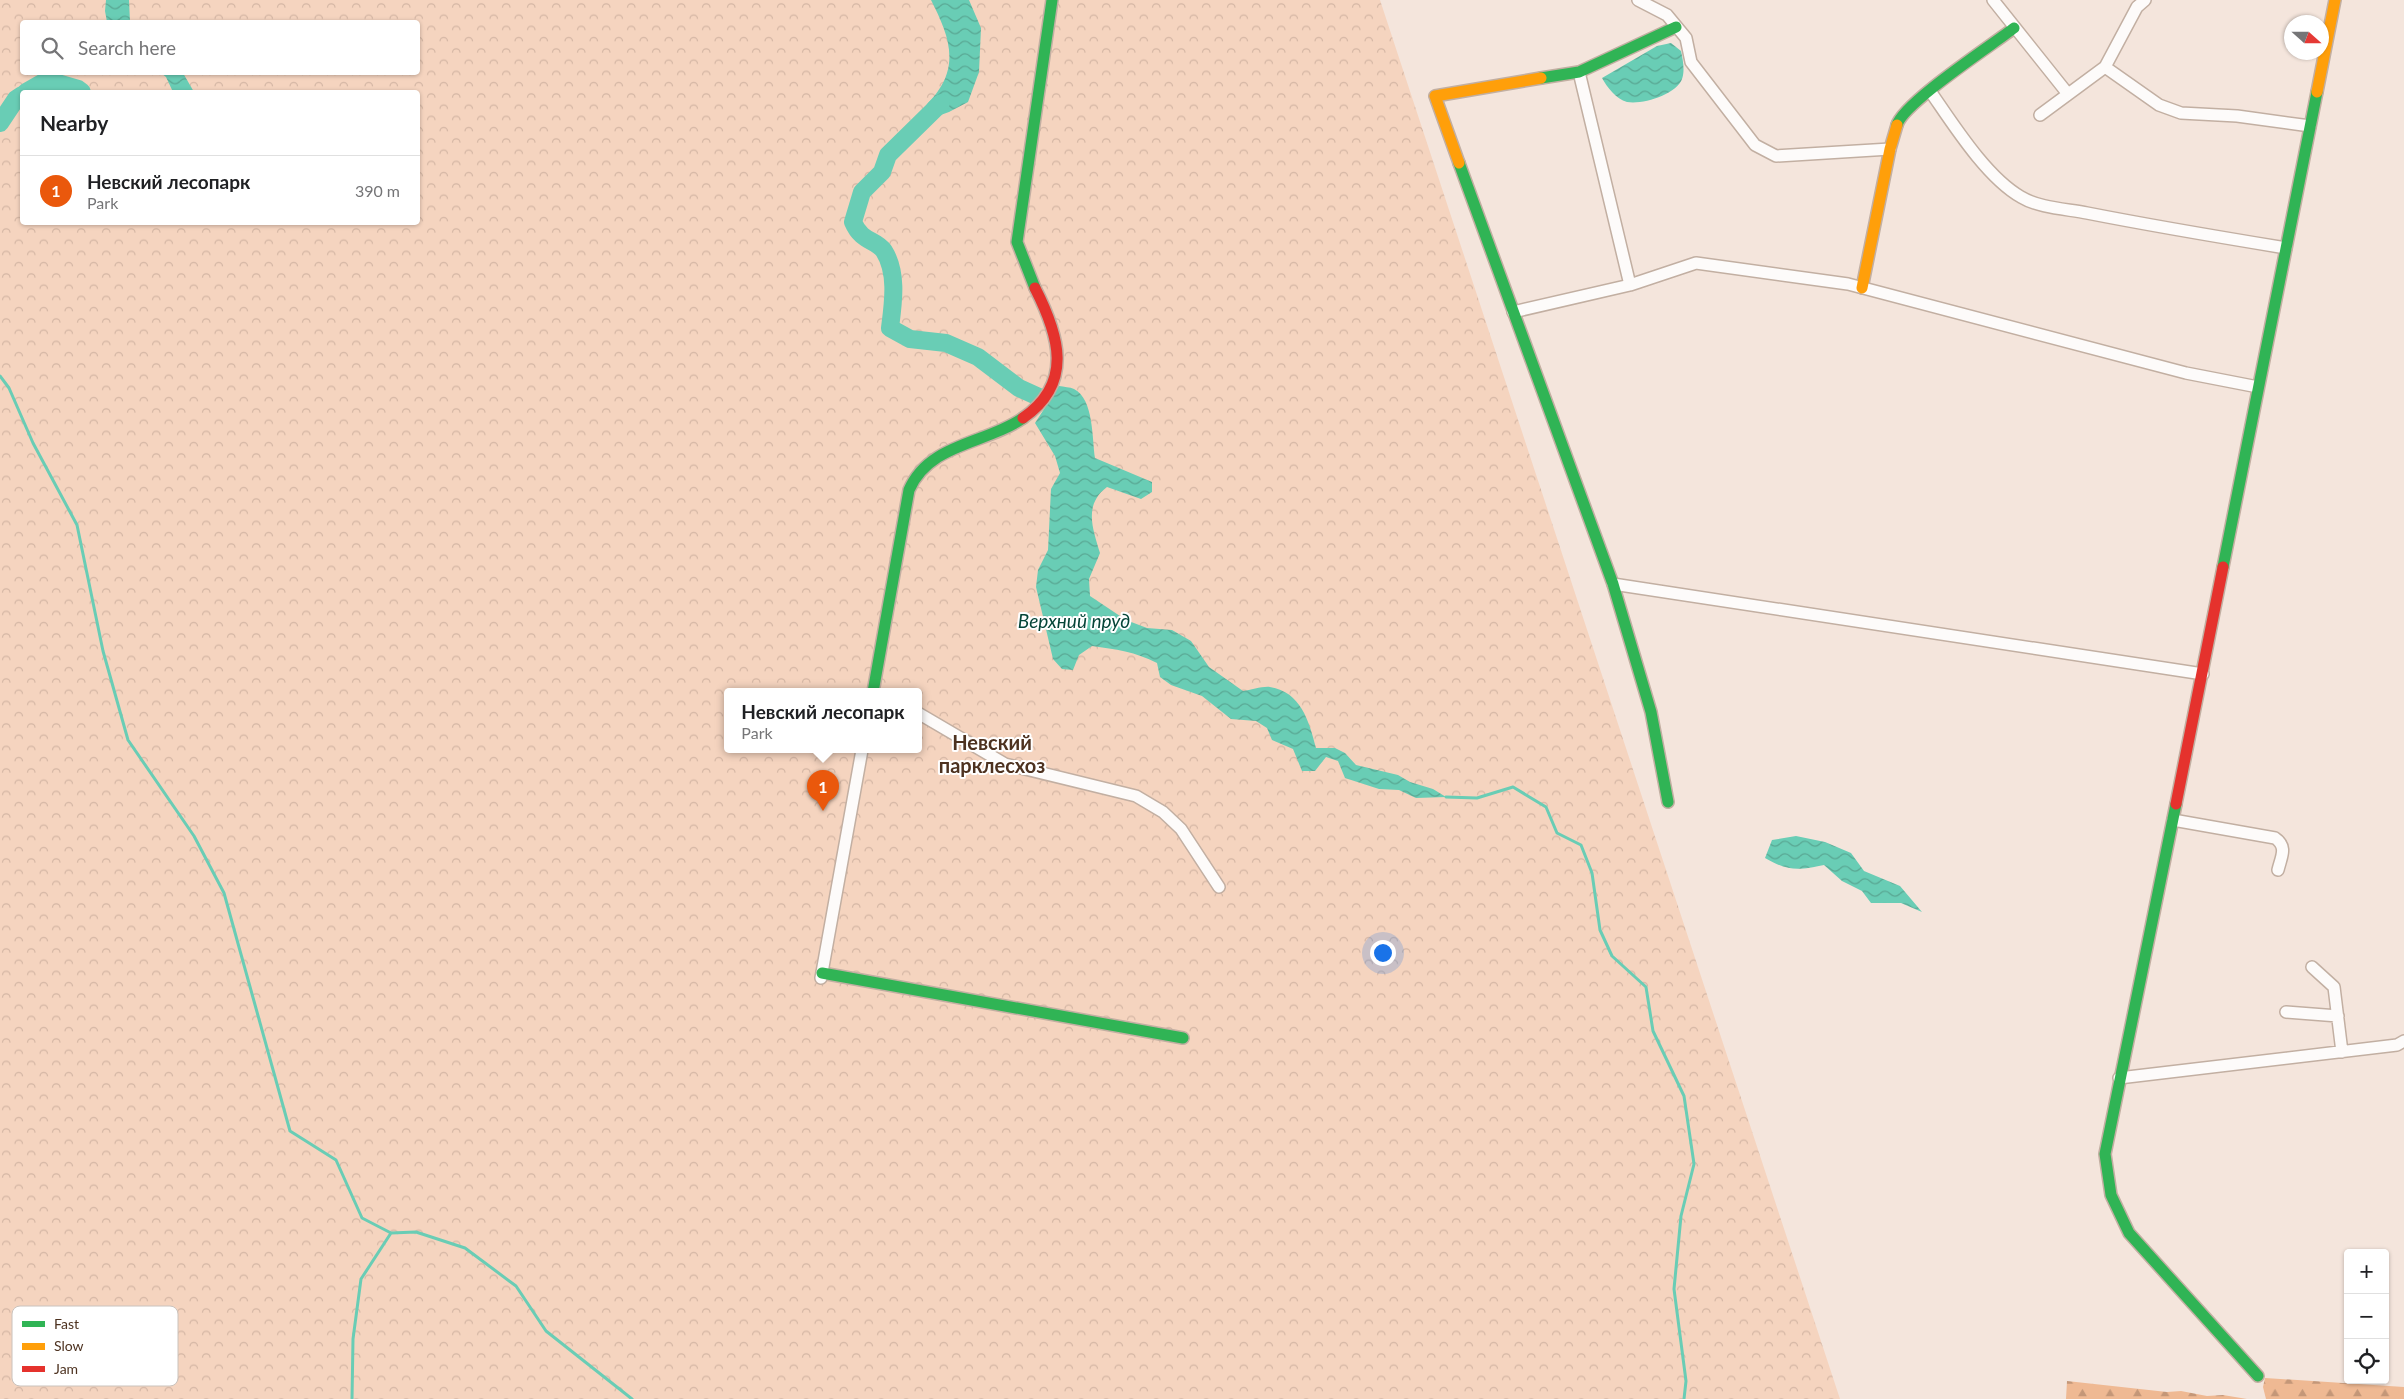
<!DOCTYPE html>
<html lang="en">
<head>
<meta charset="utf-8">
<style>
  body { margin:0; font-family:Lato,sans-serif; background:#f2f2f2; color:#202124 }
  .controls { position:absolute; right:15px; bottom:15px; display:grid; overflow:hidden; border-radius:5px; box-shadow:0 1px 4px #0004 }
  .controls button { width:45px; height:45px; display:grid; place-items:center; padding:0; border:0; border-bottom:1px solid #e0e0e0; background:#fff; color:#202124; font:25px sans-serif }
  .compass { position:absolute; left:2284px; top:15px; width:45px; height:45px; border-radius:50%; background:#fff; box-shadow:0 1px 4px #0004; rotate:111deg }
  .you { position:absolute; left:1382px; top:952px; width:18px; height:18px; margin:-12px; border:4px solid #fff; border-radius:50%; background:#1a73e8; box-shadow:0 0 0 8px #1a73e833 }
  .badge { display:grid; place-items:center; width:32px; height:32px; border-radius:50%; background:#ea580c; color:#fff; font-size:16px; font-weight:700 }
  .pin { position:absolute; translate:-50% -41px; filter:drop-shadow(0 1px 2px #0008) }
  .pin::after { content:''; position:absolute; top:26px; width:18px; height:15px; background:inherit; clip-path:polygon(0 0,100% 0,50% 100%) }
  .popup { position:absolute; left:724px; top:688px; width:198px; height:65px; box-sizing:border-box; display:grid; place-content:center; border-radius:5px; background:#fff; filter:drop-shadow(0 1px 4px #0005); font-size:16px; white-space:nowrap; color:#757577 }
  .popup b { font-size:19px; color:#202124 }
  .popup::after { content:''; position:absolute; left:50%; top:100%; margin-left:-10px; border:10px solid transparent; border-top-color:#fff }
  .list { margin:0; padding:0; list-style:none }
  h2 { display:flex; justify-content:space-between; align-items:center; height:65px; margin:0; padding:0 20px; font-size:21px }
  h2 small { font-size:16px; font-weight:400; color:#757577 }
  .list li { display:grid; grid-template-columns:32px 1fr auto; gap:15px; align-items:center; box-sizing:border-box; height:70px; padding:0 20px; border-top:1px solid #e0e0e0 }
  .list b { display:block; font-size:19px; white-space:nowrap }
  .list p { margin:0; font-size:16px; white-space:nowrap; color:#757577 }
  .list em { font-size:16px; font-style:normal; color:#757577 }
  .icon { flex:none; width:28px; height:28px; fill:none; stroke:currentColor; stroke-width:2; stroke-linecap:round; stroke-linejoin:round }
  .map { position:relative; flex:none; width:2404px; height:1399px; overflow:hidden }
  .search { position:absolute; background:#fff; box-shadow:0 1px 4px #0004; left:20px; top:20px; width:400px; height:55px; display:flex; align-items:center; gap:12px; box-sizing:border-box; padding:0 18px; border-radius:5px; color:#757577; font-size:19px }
  .panel { position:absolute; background:#fff; box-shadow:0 1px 4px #0004; left:20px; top:90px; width:400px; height:135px; border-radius:5px }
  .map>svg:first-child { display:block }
</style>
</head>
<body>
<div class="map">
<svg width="2404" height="1399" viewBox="0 0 2404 1399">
  <defs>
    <pattern id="forest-firs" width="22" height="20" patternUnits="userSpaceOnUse" patternTransform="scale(1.25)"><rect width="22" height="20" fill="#efb993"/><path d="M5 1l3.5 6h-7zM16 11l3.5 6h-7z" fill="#c49778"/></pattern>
    <pattern id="park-crowns" width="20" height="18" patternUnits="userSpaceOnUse" patternTransform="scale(1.25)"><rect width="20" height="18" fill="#f5d4bf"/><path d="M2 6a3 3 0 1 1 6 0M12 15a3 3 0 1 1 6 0" fill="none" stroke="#d4b6a4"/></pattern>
    <pattern id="water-waves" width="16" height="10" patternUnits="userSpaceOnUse" patternTransform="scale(1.25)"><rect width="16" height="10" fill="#69cdb5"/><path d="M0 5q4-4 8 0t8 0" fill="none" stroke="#59a793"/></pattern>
  </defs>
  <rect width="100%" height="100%" fill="#f4e5dc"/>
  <path fill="url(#forest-firs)" d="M2265,1378L2404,1387V1399H2266L2263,1387Z
    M2067,1381L2167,1392L2181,1391L2207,1396L2223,1395L2247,1399H2066Z"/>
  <path fill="url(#park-crowns)" fill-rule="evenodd" d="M0,0H1380L1840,1399H0ZM22,22H418V72H22ZM22,92H418V222H22ZM728,692H918V750H728Z"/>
  <path fill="url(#water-waves)" d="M106,0H129L130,22H107L105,11Z
    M931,0H969L981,28L979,72L968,102L949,112L924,121C926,98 927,107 938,91C960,60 946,30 931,0Z
    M1671,43L1681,51C1683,60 1685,71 1682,79C1677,94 1643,105 1627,102C1616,99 1607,87 1602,78L1657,46Z
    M161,73H183L194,92H173L166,77Z
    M1059,386C1064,387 1070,387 1074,389C1094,399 1092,439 1095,458L1152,482V492L1141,499L1107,487C1083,505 1093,529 1100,553L1089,579L1090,596L1126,620L1147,628L1172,630L1191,641L1209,667L1243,691C1251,690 1263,686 1270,687C1301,692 1309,721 1316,748H1335L1345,753L1356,765L1398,775L1410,782L1433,789L1446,797L1416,798L1399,790L1379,789L1345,778L1338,761L1326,757L1315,771H1302L1293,749L1272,740L1267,728L1256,721L1231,719L1202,696L1171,685L1160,677L1157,663C1136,652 1115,649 1092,646L1079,655L1073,670L1062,669L1053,659L1036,587L1038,570L1048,550L1051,489L1060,473L1055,456L1035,423Z
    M1796,836L1825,842L1851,853L1864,871L1900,886L1922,912L1901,903H1871L1862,891L1842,881L1824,865C1799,870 1789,872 1765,858L1772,840Z"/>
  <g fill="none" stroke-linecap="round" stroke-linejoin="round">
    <path stroke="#69cdb5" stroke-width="3" d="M0,376L9,388L33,443L77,525L103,651L128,740L194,836L224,893L290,1131L336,1160L362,1218L391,1233L416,1232L465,1248L516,1286L546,1331L632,1399
      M1446,797L1477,798L1513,787L1546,807L1557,833L1581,845L1592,873L1600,930L1612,956L1646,987L1653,1031L1684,1096L1694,1164L1681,1216L1674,1289L1686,1381L1684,1399
      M352,1399L353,1339L361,1279L391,1233"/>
    <path stroke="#69cdb5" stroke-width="18" d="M26,92L47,80L78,89L82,92
      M941,103L888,155L882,172L862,192L853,222C862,243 876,239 884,251C898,273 893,304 890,328L910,339L946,343L978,357L1019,388L1041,398
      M0,123L16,99L22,95"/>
    <defs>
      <path id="street" d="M1638,0L1667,15L1686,38L1691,62L1755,145L1776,156L1890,149
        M1993,0L2068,94
        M2105,67L2159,105L2181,113L2237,116L2310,126
        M1579,72L1630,285
        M1930,91C1953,124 1986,177 2021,197C2039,208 2067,209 2087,213C2153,226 2219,237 2286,248
        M2040,115L2105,67L2137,7L2145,0
        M1513,312L1630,285L1696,263L1848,284L2186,373L2258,387
        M1613,584L2203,674
        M918,713L1005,764L1136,796L1163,812L1181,829L1219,887
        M2173,820L2275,838C2288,847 2281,857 2278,870
        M2312,967L2334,987L2342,1052
        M821,978L862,750
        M2286,1012L2338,1016
        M2119,1078L2397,1045L2404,1041"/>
      <path id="fast" d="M1541,78L1579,72L1676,27
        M1897,125C1903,103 1992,45 2014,28
        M1459,163L1613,584L1651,712L1668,802
        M1035,288L1017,242L1052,0
        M2223,567L2317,92
        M873,692L909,490C929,443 986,444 1023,418
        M2176,804L2105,1154L2111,1195L2129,1233L2258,1376
        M822,973L1183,1038"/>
      <path id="slow" d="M2317,92L2335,0
        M1459,163L1435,96L1541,78
        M1862,288L1890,149L1897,125"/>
      <path id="jam" d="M1023,418C1074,383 1059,335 1035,288
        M2176,804L2223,567"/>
    </defs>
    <use href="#street" stroke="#c2afa2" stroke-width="14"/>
    <use href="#fast" stroke="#c2afa2" stroke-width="14"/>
    <use href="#slow" stroke="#c2afa2" stroke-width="14"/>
    <use href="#jam" stroke="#c2afa2" stroke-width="14"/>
    <use href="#street" stroke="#fdfbfa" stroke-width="11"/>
    <use href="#fast" stroke="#30b455" stroke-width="11"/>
    <use href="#slow" stroke="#ff9f0a" stroke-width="11"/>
    <use href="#jam" stroke="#e5322d" stroke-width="11"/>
  </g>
  <g text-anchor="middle" stroke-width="4" stroke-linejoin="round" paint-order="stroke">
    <g font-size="19" font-style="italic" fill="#054538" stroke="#fff">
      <text x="1074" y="628">Верхний пруд</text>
    </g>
    <g font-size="20" font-weight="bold" fill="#4d3220" stroke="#fff">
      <text x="992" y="750">Невский<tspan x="992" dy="23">парклесхоз</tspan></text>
    </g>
  </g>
  <rect x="12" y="1306" width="166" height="80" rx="8" fill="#fff" stroke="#cac2bc" stroke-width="1"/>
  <rect x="22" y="1321" width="23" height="6" fill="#30b455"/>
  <rect x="22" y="1343" width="23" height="7" fill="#ff9f0a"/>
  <rect x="22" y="1366" width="23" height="6" fill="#e5322d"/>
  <g font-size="14" fill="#4d3220">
    <text x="54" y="1329">Fast</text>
    <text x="54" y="1351">Slow</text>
    <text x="54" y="1374">Jam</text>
  </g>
</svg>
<div class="controls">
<button>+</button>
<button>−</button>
<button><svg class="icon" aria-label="locate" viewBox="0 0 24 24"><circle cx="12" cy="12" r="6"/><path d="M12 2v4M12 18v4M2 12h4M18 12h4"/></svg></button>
</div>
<svg class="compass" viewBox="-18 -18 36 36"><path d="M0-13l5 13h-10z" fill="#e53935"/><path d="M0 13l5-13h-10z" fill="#757577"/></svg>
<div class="you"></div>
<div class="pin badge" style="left:823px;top:811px">1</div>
<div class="popup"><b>Невский лесопарк</b>Park</div>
<div class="search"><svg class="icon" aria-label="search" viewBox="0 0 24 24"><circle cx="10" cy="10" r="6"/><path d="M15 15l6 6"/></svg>Search here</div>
<section class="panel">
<h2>Nearby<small></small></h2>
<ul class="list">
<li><span class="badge">1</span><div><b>Невский лесопарк</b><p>Park</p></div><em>390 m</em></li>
</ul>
</section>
</div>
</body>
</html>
